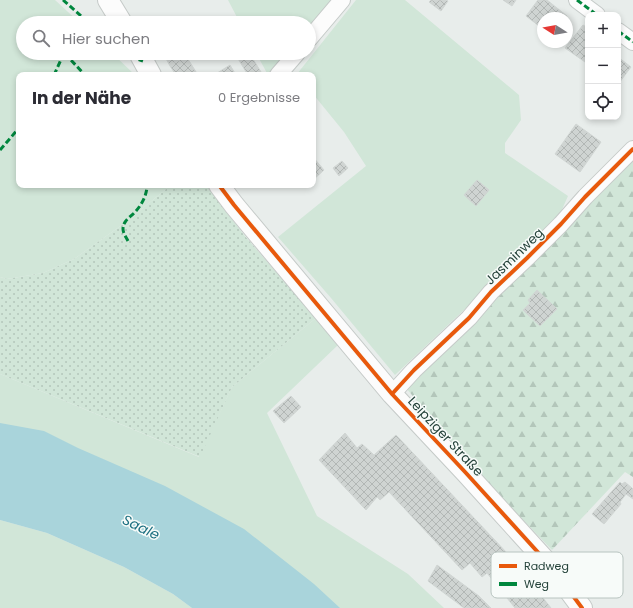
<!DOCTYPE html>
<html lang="de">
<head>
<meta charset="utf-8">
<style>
  body { margin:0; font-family:Poppins,sans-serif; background:#f2f2f3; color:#2b2b33 }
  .controls { position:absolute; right:12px; top:12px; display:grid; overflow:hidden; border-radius:8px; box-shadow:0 2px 6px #0003 }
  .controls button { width:36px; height:36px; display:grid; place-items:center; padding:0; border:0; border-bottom:1px solid #e1e1e2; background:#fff; color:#2b2b33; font:20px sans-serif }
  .compass { position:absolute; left:537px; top:12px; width:36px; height:36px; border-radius:50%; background:#fff; box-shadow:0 2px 6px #0003; rotate:281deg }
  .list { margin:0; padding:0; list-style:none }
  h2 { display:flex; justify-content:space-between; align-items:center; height:52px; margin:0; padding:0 16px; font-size:17px }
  h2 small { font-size:13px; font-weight:400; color:#7c7c81 }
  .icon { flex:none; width:22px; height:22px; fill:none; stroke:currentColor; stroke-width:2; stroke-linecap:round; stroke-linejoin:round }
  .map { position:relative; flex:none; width:633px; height:608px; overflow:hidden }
  .search { position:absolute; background:#fff; box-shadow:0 2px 6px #0003; left:16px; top:16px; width:300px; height:44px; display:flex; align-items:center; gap:10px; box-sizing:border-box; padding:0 14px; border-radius:22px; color:#7c7c81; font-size:15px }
  .panel { position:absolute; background:#fff; box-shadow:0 2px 6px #0003; left:16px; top:72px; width:300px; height:116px; border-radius:8px }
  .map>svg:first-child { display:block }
</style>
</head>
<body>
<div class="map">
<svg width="633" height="608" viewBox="0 0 633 608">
  <defs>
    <pattern id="forest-firs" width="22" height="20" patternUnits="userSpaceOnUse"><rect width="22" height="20" fill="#d1e6d8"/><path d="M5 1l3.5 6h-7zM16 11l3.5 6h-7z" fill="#b3c6ba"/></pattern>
    <pattern id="garden-dots" width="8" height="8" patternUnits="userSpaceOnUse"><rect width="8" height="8" fill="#d1e6d8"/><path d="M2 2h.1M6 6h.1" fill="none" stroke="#b3c6ba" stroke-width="1.8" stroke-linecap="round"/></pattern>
    <pattern id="building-cross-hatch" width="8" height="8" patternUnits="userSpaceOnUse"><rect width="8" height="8" fill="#cfd4d2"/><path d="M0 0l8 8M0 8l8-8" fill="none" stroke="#b2b7b5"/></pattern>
  </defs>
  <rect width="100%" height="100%" fill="#e8edeb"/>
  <path fill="#d1e6d8" d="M0,0H55L80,23H23V53H112L135,75H19V185H171L126,222L74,259L43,273L7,279L0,277Z
    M228,0H333L309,28V23H240Z
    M356,0H405L519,95L521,120L505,143V153L568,196L556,223L395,375L331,298L278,237L366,166L344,132L313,94V75H297V74Z
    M256,53H288L269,75H268Z
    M316,318L338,345L267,413L317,516L408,574L444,608H336L0,424V374L199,457L232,387Z
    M0,520L47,533L124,567L173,594L192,608H0Z"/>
  <path fill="url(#forest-firs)" d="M633,160V477L625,472L552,550L477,472L406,388Z"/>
  <path fill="url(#garden-dots)" d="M171,185H206L244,235L316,318L232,387L200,457L0,374V277L7,279L43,273L74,259L126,222Z"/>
  <path fill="#a9d4db" d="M0,423L44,431L78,448L165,486L244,529L314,584L340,608H192L173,594L124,567L47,533L0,520Z"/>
  <path fill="url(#building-cross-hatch)" stroke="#d1d6d4" d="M431,0H446L448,1L441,11L429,2Z
    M503,0H516L512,6Z
    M538,0H547L567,16L566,18H543V29L526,16Z
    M583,25L588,28V58L585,62L565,48Z
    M163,53H185L186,56L170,66Z
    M243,53H249L263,75H248L237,57Z
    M186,56L198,75H176L170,66Z
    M618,57L631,67L619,83L618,82Z
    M230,65L236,75H214Z
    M576,124L601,142L580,172L555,154Z
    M313,157L324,170L313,180Z
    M342,161L348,168L339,176L333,168Z
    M477,180L489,190L476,206L464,195Z
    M537,290L557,309L540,326L523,310L530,303L528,300Z
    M291,396L301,407L284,423L273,411Z
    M345,433L357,448L362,444L374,455L396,435L507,553L551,608H515L487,573L482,577L470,563L462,570L389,492L380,500L377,497L366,510L319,460Z
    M620,482L622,484L625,482L633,489V499L626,494L620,502L621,504L604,524L592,514Z
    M437,565L479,596L491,608H464L428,581Z"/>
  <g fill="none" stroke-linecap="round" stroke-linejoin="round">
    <defs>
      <path id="minor" d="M577,0L597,15
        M618,31L633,42
        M309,39L342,0
        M278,75L297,53
        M392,394L414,370L469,318L491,292L527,258L561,224L585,197L633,149"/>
      <path id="tertiary" d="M108,0L122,23
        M139,53L151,75
        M219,185L234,205L392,394L466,473L554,570L582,608"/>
    </defs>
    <use href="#minor" stroke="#c5cac8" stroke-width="18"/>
    <use href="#tertiary" stroke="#c5cac8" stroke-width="22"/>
    <use href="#minor" stroke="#fcfcfc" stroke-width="16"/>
    <use href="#tertiary" stroke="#fcfcfc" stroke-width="20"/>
    <path stroke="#00873e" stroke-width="3" stroke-dasharray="6 3" stroke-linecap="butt" d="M63,0L89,23
      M577,0L597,15
      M618,31L633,42
      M66,53L68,57L85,75
      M122,53L123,54L143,61
      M54,75L64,53
      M0,150L19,128
      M128,241C126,237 123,233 123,229C123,220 131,217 136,211C142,204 147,195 147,185"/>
    <defs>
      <path id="cycleway" d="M219,185L234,205L392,394L466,473L554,570L582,608
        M392,394L414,370L469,318L491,292L527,258L561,224L585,197L633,149"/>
    </defs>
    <use href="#cycleway" stroke="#f7fbf9" stroke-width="6"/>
    <use href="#cycleway" stroke="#e8590c" stroke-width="4"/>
  </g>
  <g text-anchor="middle" stroke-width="3" stroke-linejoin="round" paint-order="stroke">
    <g font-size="13" fill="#24423a" stroke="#f7fbf9">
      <text transform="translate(514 256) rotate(-44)" y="5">Jasminweg</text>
      <text transform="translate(446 436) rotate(47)" y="5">Leipziger Straße</text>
    </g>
    <g font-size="14" font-style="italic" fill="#1c6f80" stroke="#f7fbf9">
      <text transform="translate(141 527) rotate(26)" y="5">Saale</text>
    </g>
  </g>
  <rect x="491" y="552" width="132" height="46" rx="6" fill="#f7fbf9" stroke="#b8c4c0" stroke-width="1"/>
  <rect x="499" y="564" width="18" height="4" fill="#e8590c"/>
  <rect x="499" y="582" width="18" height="4" fill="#00873e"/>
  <g font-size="11" fill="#24423a">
    <text x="524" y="570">Radweg</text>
    <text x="524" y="588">Weg</text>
  </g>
</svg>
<div class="controls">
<button>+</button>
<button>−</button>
<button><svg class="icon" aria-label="locate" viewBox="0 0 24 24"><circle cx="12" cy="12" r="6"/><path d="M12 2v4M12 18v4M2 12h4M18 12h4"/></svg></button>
</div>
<svg class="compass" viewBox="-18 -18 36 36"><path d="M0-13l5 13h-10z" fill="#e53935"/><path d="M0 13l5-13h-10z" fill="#7c7c81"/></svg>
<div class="search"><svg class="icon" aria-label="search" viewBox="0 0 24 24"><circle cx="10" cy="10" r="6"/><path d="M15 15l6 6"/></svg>Hier suchen</div>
<section class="panel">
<h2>In der Nähe<small>0 Ergebnisse</small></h2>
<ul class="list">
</ul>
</section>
</div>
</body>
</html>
